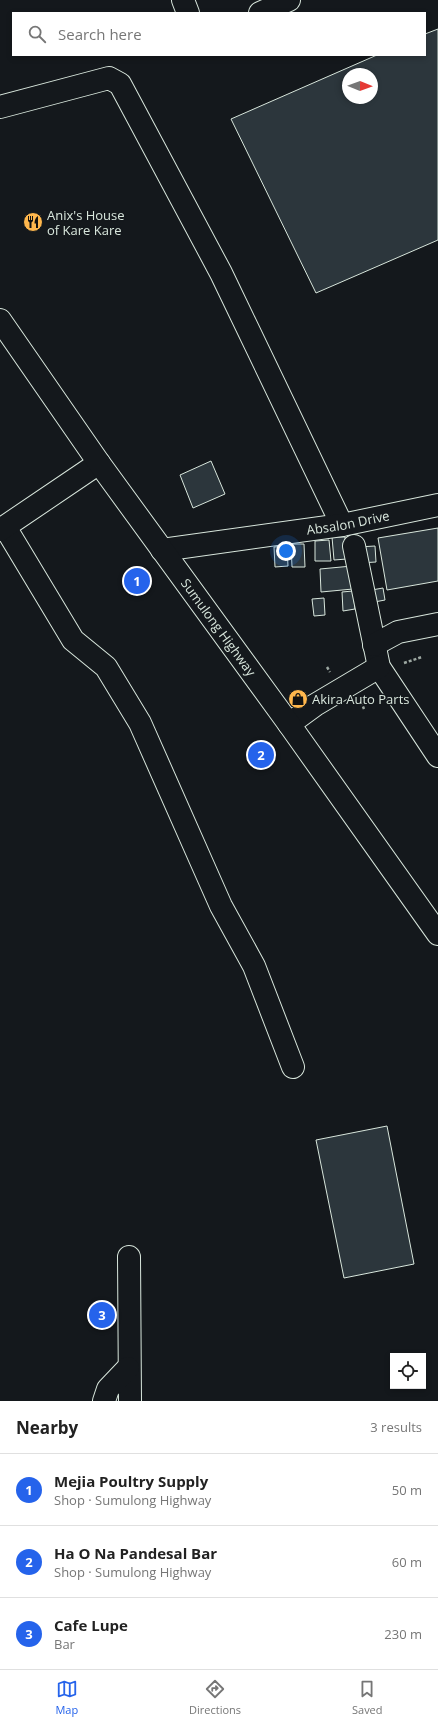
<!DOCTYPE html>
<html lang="en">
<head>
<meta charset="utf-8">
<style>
  body { margin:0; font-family:"Open Sans",sans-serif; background:#f6f6f6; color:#222 }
  .controls { position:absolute; right:12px; bottom:12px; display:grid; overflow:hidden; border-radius:0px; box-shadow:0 2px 6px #0003 }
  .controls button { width:36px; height:36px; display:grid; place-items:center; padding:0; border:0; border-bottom:1px solid #e0e0e0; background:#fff; color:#222; font:20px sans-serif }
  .compass { position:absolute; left:342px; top:68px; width:36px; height:36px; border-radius:50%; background:#fff; box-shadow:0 2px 6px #0003; rotate:91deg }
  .you { position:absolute; left:286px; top:551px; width:14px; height:14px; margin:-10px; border:3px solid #fff; border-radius:50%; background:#1a73e8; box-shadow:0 0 0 6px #1a73e833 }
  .badge { display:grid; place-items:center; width:26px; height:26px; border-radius:50%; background:#2563eb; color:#fff; font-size:13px; font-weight:700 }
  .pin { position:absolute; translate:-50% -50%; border:2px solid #fff; box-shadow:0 1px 4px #0006 }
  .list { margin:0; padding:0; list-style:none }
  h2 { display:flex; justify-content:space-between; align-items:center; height:52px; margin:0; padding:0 16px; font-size:17px }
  h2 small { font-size:13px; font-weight:400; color:#767676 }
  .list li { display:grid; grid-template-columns:26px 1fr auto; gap:12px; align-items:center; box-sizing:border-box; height:72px; padding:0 16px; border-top:1px solid #e0e0e0 }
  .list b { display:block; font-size:15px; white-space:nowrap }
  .list p { margin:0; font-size:13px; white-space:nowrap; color:#767676 }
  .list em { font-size:13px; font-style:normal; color:#767676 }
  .icon { flex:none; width:22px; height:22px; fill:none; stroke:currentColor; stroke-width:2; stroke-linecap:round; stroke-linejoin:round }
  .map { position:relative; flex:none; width:438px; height:1401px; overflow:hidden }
  .search { position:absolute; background:#fff; box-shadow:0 2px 6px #0003; left:12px; right:12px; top:12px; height:44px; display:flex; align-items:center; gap:10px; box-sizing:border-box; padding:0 14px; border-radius:0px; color:#767676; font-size:15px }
  .sheet { height:268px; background:#fff }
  nav { display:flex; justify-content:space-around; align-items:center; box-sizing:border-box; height:56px; border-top:1px solid #e0e0e0; background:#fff; font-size:11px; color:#767676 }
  nav a { display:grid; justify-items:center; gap:2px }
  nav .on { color:#2563eb }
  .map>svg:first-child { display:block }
</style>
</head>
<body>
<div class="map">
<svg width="438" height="1401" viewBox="0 0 438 1401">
  <rect width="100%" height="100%" fill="#14181c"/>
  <path fill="#2c363c" stroke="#d8e6dc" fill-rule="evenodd" d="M438,29V240L316,293L231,119L377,55H425V34ZM348,74H372V98H348Z
    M211,461L225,494L193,508L180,475Z
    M438,528V581L387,590L378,538Z
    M332,537H345L347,559L334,560Z
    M329,540L331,561H315V541Z
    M291,544H304L305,567H292Z
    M287,546L288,566L275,567L274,547Z
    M375,546L376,562L359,563L358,547Z
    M352,566L353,589L321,592L320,569Z
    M383,588L385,600L369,603L366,591Z
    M353,591L355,609L343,611L342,592Z
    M324,598L325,615L314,616L312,599Z
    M387,1126L414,1264L344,1278L316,1140Z"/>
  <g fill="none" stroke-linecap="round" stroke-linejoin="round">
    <defs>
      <g id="minor">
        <path d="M183,0L188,13"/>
        <path d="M260,13L289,0"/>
        <path d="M0,107L109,78L120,84L221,273L342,525"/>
        <path d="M5,527L73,640L106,667L140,723L221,906L254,966L293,1067"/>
        <path d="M0,530L99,463"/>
        <path d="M354,546L379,667L438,756"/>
        <path id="s1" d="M162,550L342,525L438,505"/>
        <path d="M374,645L398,632L438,624"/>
        <path d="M289,724L315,705L379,667"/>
        <path d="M129,1257L130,1401"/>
        <path d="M104,1401L108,1389L128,1368"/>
      </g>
      <g id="major">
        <path id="s2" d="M0,320L99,463L289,724L438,934"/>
      </g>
    </defs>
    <use href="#minor" stroke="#d8e6dc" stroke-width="24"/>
    <use href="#major" stroke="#d8e6dc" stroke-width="24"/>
    <path stroke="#9da8a2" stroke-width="2.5" stroke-dasharray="3 2" stroke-linecap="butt" d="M404,663L422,657
      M327,667L330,672
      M361,702L364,709"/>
    <use href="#minor" stroke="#14181c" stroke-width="22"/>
    <use href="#major" stroke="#14181c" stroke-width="22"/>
  </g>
  <defs>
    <symbol id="restaurant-disc" viewBox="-11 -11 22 22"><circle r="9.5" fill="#ffb74d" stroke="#14181c"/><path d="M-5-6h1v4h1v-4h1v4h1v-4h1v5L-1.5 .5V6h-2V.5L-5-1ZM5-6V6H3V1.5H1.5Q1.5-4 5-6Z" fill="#111"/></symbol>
    <symbol id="shop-disc" viewBox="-11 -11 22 22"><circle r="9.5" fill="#ffb74d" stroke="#14181c"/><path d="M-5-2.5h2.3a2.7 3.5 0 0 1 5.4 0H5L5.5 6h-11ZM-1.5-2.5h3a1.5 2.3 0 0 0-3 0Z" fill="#111"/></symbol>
  </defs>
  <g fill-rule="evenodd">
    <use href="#restaurant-disc" x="22" y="211" width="22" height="22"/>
    <use href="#shop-disc" x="287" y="688" width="22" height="22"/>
  </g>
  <g text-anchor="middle" stroke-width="3" stroke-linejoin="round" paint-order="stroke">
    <g font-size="13" fill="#d8e6dc" stroke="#14181c" text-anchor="start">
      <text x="47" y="220">Anix's House<tspan x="47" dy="15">of Kare Kare</tspan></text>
      <text x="312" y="704">Akira Auto Parts</text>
    </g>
    <g font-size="13" fill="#d8e6dc" stroke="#14181c">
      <text dy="5" stroke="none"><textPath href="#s1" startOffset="188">Absalon Drive</textPath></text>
      <text dy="5" stroke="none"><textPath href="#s2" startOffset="377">Sumulong Highway</textPath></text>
    </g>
  </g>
</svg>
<div class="controls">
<button><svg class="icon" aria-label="locate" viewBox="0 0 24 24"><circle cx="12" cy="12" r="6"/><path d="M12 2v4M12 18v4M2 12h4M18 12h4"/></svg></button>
</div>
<svg class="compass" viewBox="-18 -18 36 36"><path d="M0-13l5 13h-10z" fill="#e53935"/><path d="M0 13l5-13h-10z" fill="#767676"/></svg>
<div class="you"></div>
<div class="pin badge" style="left:137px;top:581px">1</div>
<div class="pin badge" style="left:261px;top:755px">2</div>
<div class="pin badge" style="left:102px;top:1315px">3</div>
<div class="search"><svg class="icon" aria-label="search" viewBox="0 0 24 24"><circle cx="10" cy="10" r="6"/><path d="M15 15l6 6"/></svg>Search here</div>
</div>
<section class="sheet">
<h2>Nearby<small>3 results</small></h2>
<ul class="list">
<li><span class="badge">1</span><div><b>Mejia Poultry Supply</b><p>Shop · Sumulong Highway</p></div><em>50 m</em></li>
<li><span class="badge">2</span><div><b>Ha O Na Pandesal Bar</b><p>Shop · Sumulong Highway</p></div><em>60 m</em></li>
<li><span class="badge">3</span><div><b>Cafe Lupe</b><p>Bar</p></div><em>230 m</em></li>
</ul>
</section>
<nav>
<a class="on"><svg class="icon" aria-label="map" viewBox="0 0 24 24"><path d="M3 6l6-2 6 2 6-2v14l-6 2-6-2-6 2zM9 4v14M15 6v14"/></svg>Map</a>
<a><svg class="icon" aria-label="directions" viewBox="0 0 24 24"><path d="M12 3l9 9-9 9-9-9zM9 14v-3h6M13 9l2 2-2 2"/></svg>Directions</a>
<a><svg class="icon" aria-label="saved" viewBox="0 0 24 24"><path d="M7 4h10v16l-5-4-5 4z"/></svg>Saved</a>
</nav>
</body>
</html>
